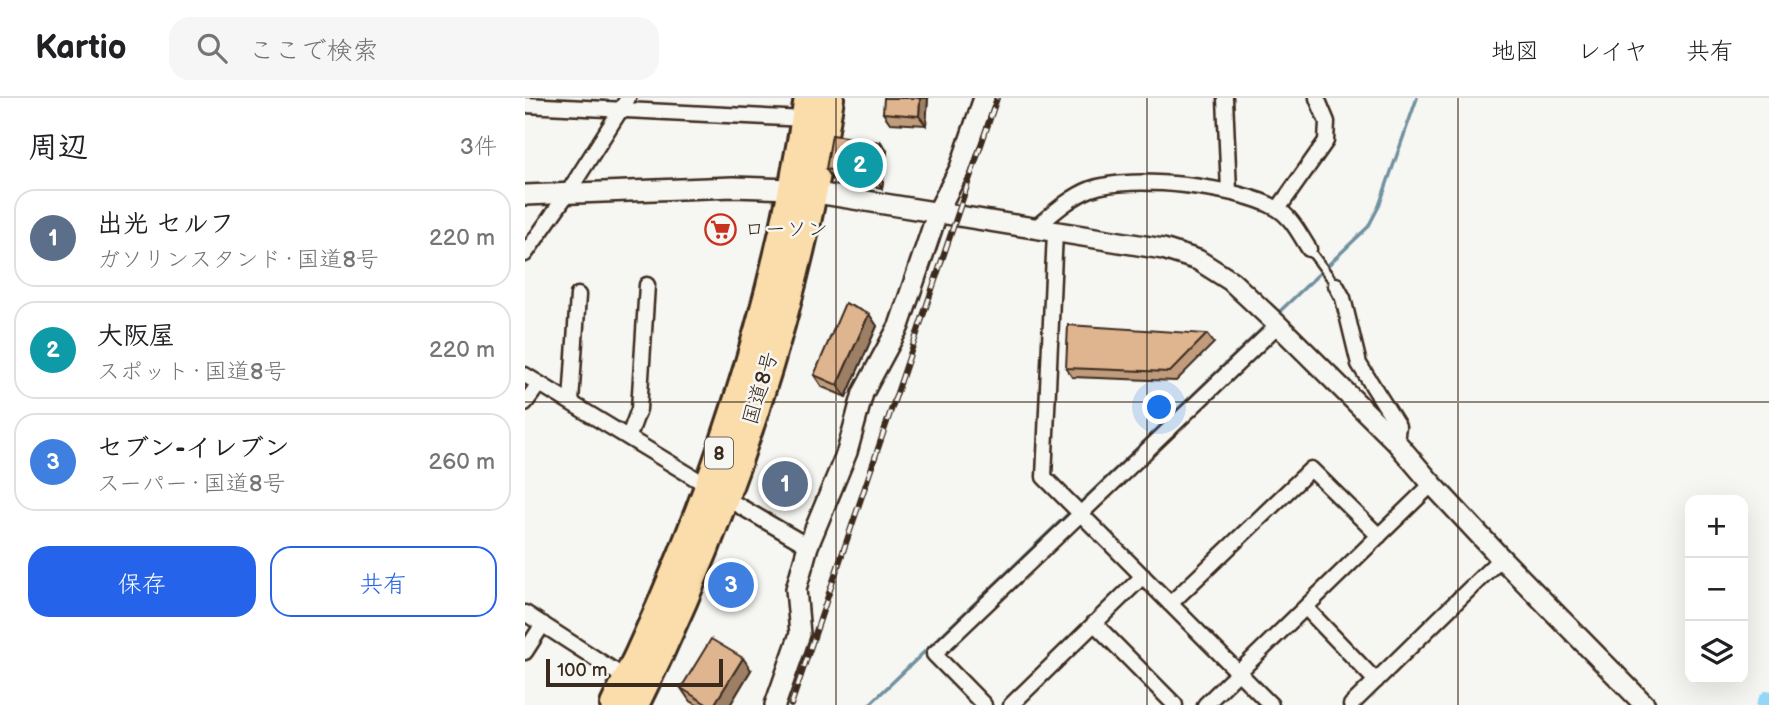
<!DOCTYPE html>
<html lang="ja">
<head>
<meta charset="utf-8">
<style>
  body { margin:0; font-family:"Balsamiq Sans","Klee One",sans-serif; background:#f6f6f6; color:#202124 }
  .controls { position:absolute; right:21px; bottom:21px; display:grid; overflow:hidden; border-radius:14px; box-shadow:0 7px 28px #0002 }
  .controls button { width:63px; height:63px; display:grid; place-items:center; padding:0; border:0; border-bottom:2px solid #e0e0e0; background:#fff; color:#202124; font:35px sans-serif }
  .scale { position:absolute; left:21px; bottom:18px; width:177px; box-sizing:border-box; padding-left:7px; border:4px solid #3b2a1e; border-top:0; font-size:19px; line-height:24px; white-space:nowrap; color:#3b2a1e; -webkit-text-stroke:5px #f6f6f2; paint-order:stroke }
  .you { position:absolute; left:635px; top:310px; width:24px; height:24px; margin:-18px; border:5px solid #fff; border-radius:50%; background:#1a73e8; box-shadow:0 0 0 10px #1a73e833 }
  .badge { display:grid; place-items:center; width:46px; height:46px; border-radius:50%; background:#2563eb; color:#fff; font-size:23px; font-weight:700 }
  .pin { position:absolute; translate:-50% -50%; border:4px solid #fff; box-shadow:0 2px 7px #0006 }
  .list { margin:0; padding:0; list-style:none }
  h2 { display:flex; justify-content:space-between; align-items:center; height:91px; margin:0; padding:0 28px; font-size:30px }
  h2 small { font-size:23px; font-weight:400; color:#757577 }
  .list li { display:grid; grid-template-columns:46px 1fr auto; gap:21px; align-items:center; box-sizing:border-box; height:98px; margin:0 14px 14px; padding:0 14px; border:2px solid #e0e0e0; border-radius:21px }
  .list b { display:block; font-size:26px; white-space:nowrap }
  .list p { margin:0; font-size:23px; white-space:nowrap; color:#757577 }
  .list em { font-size:23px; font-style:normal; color:#757577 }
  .actions { display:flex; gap:14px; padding:21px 28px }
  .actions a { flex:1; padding:16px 0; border:2px solid #2563eb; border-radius:21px; text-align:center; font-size:24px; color:#2563eb }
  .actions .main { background:#2563eb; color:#fff }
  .icon { flex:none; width:38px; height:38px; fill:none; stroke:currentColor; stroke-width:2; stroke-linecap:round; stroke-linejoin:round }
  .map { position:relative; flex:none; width:1244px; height:607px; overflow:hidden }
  header { display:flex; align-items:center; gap:42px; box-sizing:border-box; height:98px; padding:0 35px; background:#fff; border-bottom:2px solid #e0e0e0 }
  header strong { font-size:33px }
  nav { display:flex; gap:38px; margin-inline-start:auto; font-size:24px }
  .search { width:490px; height:63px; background:#f6f6f6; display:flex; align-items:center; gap:18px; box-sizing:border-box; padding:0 24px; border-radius:21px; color:#757577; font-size:26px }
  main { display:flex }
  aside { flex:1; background:#fff }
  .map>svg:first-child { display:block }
</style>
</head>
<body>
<header>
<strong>Kartio</strong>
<div class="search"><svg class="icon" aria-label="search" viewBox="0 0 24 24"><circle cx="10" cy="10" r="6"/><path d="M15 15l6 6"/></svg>ここで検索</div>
<nav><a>地図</a><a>レイヤ</a><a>共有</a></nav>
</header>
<main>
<aside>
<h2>周辺<small>3件</small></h2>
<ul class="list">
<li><span class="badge" style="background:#5c6f8a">1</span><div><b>出光 セルフ</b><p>ガソリンスタンド · 国道8号</p></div><em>220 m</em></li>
<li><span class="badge" style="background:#0f9aa8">2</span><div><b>大阪屋</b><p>スポット · 国道8号</p></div><em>220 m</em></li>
<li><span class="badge" style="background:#3f7fe0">3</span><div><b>セブン-イレブン</b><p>スーパー · 国道8号</p></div><em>260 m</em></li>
</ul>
<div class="actions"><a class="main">保存</a><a>共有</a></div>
</aside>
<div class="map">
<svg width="1244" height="607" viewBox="0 0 1244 607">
  <rect width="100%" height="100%" fill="#f6f6f2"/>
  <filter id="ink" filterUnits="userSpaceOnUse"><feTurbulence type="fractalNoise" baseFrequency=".0143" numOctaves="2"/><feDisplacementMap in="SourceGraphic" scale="14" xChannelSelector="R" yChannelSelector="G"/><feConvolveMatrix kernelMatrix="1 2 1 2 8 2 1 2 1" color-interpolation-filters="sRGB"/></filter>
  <g filter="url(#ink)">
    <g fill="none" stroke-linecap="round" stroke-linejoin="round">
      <path stroke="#70919f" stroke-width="3.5" d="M752,216L843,129L854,108L892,0
        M553,407L742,226
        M344,607L547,412"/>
      <path stroke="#93d6f5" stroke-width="21" d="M1242,607L1244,603"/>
      <defs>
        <path id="lane" d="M784,151L811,187"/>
        <path id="street" d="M700,0L704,93
          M0,7L280,21
          M753,111L801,43L802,24L792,0
          M509,131C526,117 545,99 566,91C607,76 713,89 751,110C766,118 775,137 784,151
          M530,134L519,379L746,607
          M0,156L42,96L103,0
          M811,187L818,200L834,266L873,328L871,344
          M0,277L183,388
          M46,304L53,197
          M0,305L14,286
          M104,338L114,311L122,187
          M199,399L283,448
          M645,506L786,371L854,438
          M781,510L851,583
          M0,515L102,581
          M569,525L650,607
          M0,554L18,526
          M459,607L409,556L753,227
          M486,607L618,478
          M680,607L907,386
          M826,607L976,460"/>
        <path id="secondary" d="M0,97L208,89L267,91L638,151L673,162L706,183L753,227L871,344L907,386L976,460L1120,607
          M250,607L275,536L271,491L283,448L322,354L338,295L374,228L413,113L435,70L459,0"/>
        <path id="highway" d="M89,607C183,419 252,208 283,0
          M110,607C202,423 275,203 305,0"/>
      </defs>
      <use href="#lane" stroke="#3b2a1e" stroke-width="12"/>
      <use href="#street" stroke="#3b2a1e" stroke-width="19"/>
      <use href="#secondary" stroke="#3b2a1e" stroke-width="24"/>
      <use href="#highway" stroke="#3b2a1e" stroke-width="32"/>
      <use href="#lane" stroke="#f6f6f2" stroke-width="7"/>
      <use href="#street" stroke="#f6f6f2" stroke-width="14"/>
      <use href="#secondary" stroke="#f6f6f2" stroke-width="19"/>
      <use href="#highway" stroke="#fbddab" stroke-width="26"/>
      <defs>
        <path id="rail" d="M266,607L472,0"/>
      </defs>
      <use href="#rail" stroke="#3b2a1e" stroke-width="6"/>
      <use href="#rail" stroke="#f6f6f2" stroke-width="3.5" stroke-dasharray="10" stroke-linecap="butt"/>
    </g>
    <path fill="#c09c7c" stroke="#3b2a1e" stroke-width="2" d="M403,0L401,27L365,25L358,15Z
      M362,53L357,90L307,80L301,71Z
      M344,216L352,228L321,299L297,289L289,277Z
      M682,236L689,245L651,283L547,279L541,270Z
      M226,572L205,607H172L164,602L156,590Z"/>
    <path fill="#9c7f65" stroke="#3b2a1e" stroke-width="2" d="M395,0H403L401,27L394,18Z
      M356,44L362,53L357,90L351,81Z
      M344,216L352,228L321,299L312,287Z
      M218,560L226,572L205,607H189Z"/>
    <path fill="#dfb590" stroke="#3b2a1e" stroke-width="2" d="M359,0H395L394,18L358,15Z
      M307,37L356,44L351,81L301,71Z
      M320,205L344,216L312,287L289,277Z
      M543,227L682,236L645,274L541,270Z
      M186,541L218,560L189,607H183L156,590Z"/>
  </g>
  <path fill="none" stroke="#3b2a1e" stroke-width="2" stroke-opacity="0.55" d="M311,0V607M622,0V607M933,0V607M0,304H1244"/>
  <defs>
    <symbol id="supermarket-ring" viewBox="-11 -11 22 22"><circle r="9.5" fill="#f6f6f2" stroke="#c8321e" stroke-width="1.5"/><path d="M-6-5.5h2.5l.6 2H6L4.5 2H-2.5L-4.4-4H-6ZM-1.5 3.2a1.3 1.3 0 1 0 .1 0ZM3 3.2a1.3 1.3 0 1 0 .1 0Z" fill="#c8321e"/></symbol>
  </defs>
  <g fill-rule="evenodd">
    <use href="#supermarket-ring" x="178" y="114" width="35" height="35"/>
  </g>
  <g text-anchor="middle" stroke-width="5" stroke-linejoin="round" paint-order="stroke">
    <rect fill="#f6f6f2" stroke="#73675e" stroke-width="2" x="180" y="339.5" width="28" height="31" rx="5"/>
    <g font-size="19" font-weight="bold" fill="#3b2a1e">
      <text x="194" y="362">8</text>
    </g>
    <g font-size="21" fill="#3b2a1e" stroke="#f6f6f2" text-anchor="start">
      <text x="219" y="138">ローソン</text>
    </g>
    <g font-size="21" fill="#3b2a1e" stroke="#f6f6f2">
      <text transform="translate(235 290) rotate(-73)" y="7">国道8号</text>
    </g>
  </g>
</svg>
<div class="controls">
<button>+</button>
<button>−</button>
<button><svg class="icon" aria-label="layers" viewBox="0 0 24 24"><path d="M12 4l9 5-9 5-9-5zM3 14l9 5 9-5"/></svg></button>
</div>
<div class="scale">100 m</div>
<div class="you"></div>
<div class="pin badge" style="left:260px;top:386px;background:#5c6f8a">1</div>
<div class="pin badge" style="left:335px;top:67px;background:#0f9aa8">2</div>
<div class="pin badge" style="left:206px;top:487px;background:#3f7fe0">3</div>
</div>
</main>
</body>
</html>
